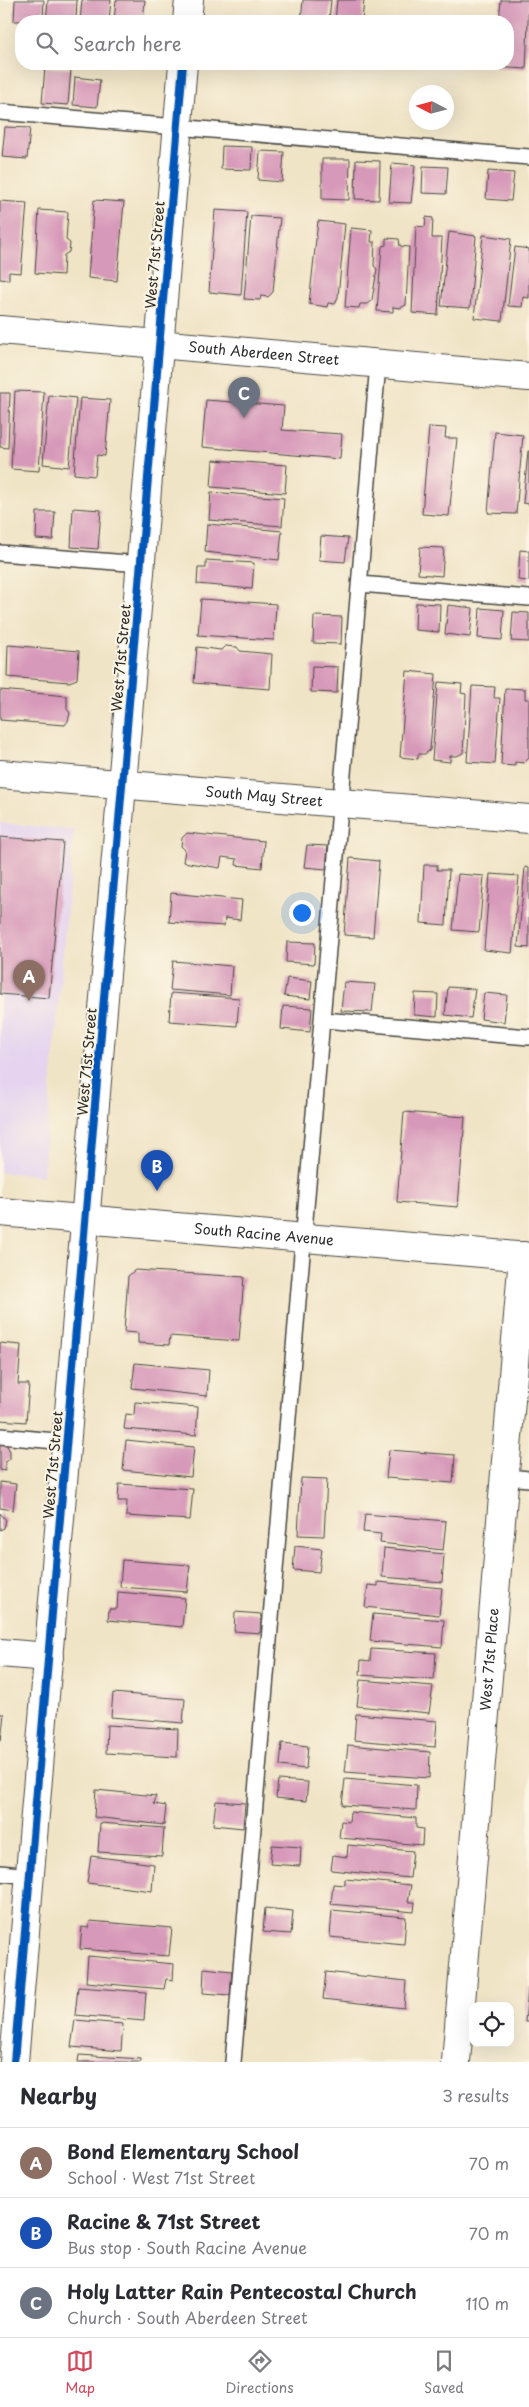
<!DOCTYPE html>
<html lang="en">
<head>
<meta charset="utf-8">
<style>
  body { margin:0; font-family:"Playpen Sans",sans-serif; background:#f2f2f3; color:#2b2b33 }
  .controls { position:absolute; right:15px; bottom:15px; display:grid; overflow:hidden; border-radius:10px; box-shadow:0 5px 20px #0002 }
  .controls button { width:45px; height:45px; display:grid; place-items:center; padding:0; border:0; border-bottom:1px solid #e1e1e2; background:#fff; color:#2b2b33; font:25px sans-serif }
  .compass { position:absolute; left:409px; top:85px; width:45px; height:45px; border-radius:50%; background:#fff; box-shadow:0 5px 20px #0002; rotate:276deg }
  .you { position:absolute; left:301px; top:912px; width:18px; height:18px; margin:-12px; border:4px solid #fff; border-radius:50%; background:#1a73e8; box-shadow:0 0 0 8px #1a73e833 }
  .badge { display:grid; place-items:center; width:32px; height:32px; border-radius:50%; background:#d1495b; color:#fff; font-size:16px; font-weight:700 }
  .pin { position:absolute; translate:-50% -41px; filter:drop-shadow(0 1px 2px #0008) }
  .pin::after { content:''; position:absolute; top:26px; width:18px; height:15px; background:inherit; clip-path:polygon(0 0,100% 0,50% 100%) }
  .list { margin:0; padding:0; list-style:none }
  h2 { display:flex; justify-content:space-between; align-items:center; height:65px; margin:0; padding:0 20px; font-size:21px }
  h2 small { font-size:16px; font-weight:400; color:#7c7c81 }
  .list li { display:grid; grid-template-columns:32px 1fr auto; gap:15px; align-items:center; box-sizing:border-box; height:70px; padding:0 20px; border-top:1px solid #e1e1e2 }
  .list b { display:block; font-size:19px; white-space:nowrap }
  .list p { margin:0; font-size:16px; white-space:nowrap; color:#7c7c81 }
  .list em { font-size:16px; font-style:normal; color:#7c7c81 }
  .icon { flex:none; width:28px; height:28px; fill:none; stroke:currentColor; stroke-width:2; stroke-linecap:round; stroke-linejoin:round }
  .map { position:relative; flex:none; width:529px; height:2062px; overflow:hidden }
  .search { position:absolute; background:#fff; box-shadow:0 5px 20px #0002; left:15px; right:15px; top:15px; height:55px; display:flex; align-items:center; gap:12px; box-sizing:border-box; padding:0 18px; border-radius:20px; color:#7c7c81; font-size:19px }
  .sheet { height:275px; background:#fff }
  nav { display:flex; justify-content:space-around; align-items:center; box-sizing:border-box; height:70px; border-top:1px solid #e1e1e2; background:#fff; font-size:14px; color:#7c7c81 }
  nav a { display:grid; justify-items:center; gap:2px }
  nav .on { color:#d1495b }
  .map>svg:first-child { display:block }
</style>
</head>
<body>
<div class="map">
<svg width="529" height="2062" viewBox="0 0 529 2062">
  <rect width="100%" height="100%" fill="#fcf5e5"/>
  <filter id="ink" filterUnits="userSpaceOnUse"><feTurbulence type="fractalNoise" baseFrequency=".02" numOctaves="2"/><feDisplacementMap in="SourceGraphic" scale="10" xChannelSelector="R" yChannelSelector="G"/><feConvolveMatrix kernelMatrix="1 2 1 2 8 2 1 2 1" color-interpolation-filters="sRGB"/></filter>
  <filter id="wash" filterUnits="userSpaceOnUse"><feTurbulence type="fractalNoise" baseFrequency=".0096" numOctaves="4" result="noise"/><feDisplacementMap in="SourceGraphic" scale="20" xChannelSelector="R" yChannelSelector="G"/><feGaussianBlur stdDeviation="1.12" result="paint"/><feColorMatrix in="noise" values="0 0 0 0 0 0 0 0 0 0 0 0 0 0 0 0 0 1.4 0 .05"/><feComposite in="paint" operator="in"/></filter>
  <g filter="url(#wash)">
    <rect width="100%" height="100%" fill="#f0e4c6"/>
    <path fill="#e5d3f0" d="M0,823L74,830L43,1176L0,1172Z"/>
    <g id="blocks">
      <path fill="#d799b9" d="M15,0H44L43,21H14Z
        M48,0H77L76,21H46Z
        M82,0H111L109,21H80Z
        M116,0H145L143,21H114Z
        M303,0H331L329,21H301Z
        M337,0H364L362,21H335Z
        M501,0H529L526,69L496,67V64H508V21H499Z
        M45,67L71,69L68,105L42,103Z
        M75,77L100,80L97,107L73,105Z
        M5,127L30,128L27,159L2,157Z
        M222,146L252,147L251,170L221,169Z
        M260,151L284,152L282,182L258,180Z
        M322,159H350L349,200L322,199Z
        M356,160L380,161L379,200L355,199Z
        M392,163L415,165L411,203L389,202Z
        M423,166L448,167L446,194L422,193Z
        M488,171L514,173L511,201L486,199Z
        M94,200L124,202L117,281L88,278Z
        M0,201L27,203L21,273L9,272V280L0,279Z
        M39,210L68,212L66,240L70,243L69,252L64,255L63,275L35,273Z
        M215,210L247,212L241,295L209,292Z
        M251,216L280,218L273,292L268,297L261,296L260,300L244,299Z
        M426,217L433,218L432,238H442L438,315L412,313L416,226L425,227Z
        M318,221L345,224L338,297L335,304L328,303L327,307L309,304Z
        M351,228L372,230L371,242H375L374,266L377,269L372,300L367,304H360L359,308L345,307Z
        M449,232L476,236L470,308L441,306Z
        M483,235L511,239L502,321L474,318Z
        M386,238L399,239L400,246L409,247L406,305L400,308L393,307V312L377,311L382,246L386,245Z
        M515,247L529,249V298L523,297L522,307L508,306Z
        M15,391L44,392L39,471L11,469Z
        M0,393H10L8,448L0,447Z
        M49,395L76,398L69,467L43,464Z
        M80,398L110,400L105,456L97,455L95,476L74,474Z
        M206,400L284,406L282,430L342,434L340,459L202,447Z
        M429,427L446,428L445,438H457L449,516L422,514Z
        M495,432L523,435L516,514L488,513Z
        M528,451H529V504L523,503Z
        M213,460L287,465L285,493L211,487Z
        M211,492L284,498L282,526L209,520Z
        M73,508L101,510L98,549L71,547Z
        M37,512H55L53,540L36,539Z
        M207,524L282,531L279,560L205,552Z
        M321,536L348,538L345,562L319,560Z
        M420,547L444,548L442,576L418,574Z
        M520,550L529,551V581L518,580Z
        M206,560L254,563L252,589L197,584L198,568H206Z
        M201,599L276,604L274,640L198,635Z
        M416,603L440,604L439,632L415,630Z
        M448,605L473,608L470,637L445,634Z
        M480,608L504,610L502,640L478,638Z
        M513,612L529,613V642L511,641Z
        M314,616L342,617L341,644L313,643Z
        M8,645L79,651L77,679L69,682L7,677Z
        M225,646L237,647L240,651L272,654L270,689L194,683L197,647L221,650Z
        M312,666L338,667L337,693L311,692Z
        M407,671L436,674L430,750L425,754H418V759L400,757Z
        M438,682L462,684L461,693L466,694L463,753L457,756H450V762L432,760Z
        M472,686L495,687L494,698H500L495,764L467,762Z
        M505,688L525,689V699H529V758L524,763L515,762V766L501,765Z
        M0,690L67,696V709L70,713L68,721L65,725L0,720Z
        M187,833L264,841L262,868L236,865L237,859L222,857L220,868L183,862L185,850L181,846L182,838Z
        M0,837L63,842L49,998L0,994Z
        M307,845L328,846L326,869L304,867Z
        M350,858L379,861L373,937L344,935Z
        M424,865H437V870H449L446,925L421,923Z
        M525,867L529,868V948L518,947Z
        M458,874L484,876L479,932L453,930Z
        M490,874L519,876L512,953L484,950Z
        M171,893L242,900L240,920L225,918L224,926L169,922Z
        M287,942L315,943L314,964L286,962Z
        M173,961L232,966L230,995L170,990Z
        M287,978L312,981L310,999L284,996Z
        M344,982L375,984L372,1012L341,1011Z
        M448,987L475,989L471,1018L445,1015Z
        M171,993L239,998L237,1026L169,1021Z
        M415,993L438,994L437,1017L414,1015Z
        M484,993L507,995L504,1022L481,1019Z
        M283,1006L312,1008L310,1032L281,1029Z
        M404,1112L465,1117L458,1207L397,1202Z
        M135,1270L244,1277L239,1341L170,1336L169,1345L138,1343V1333L124,1332L128,1276Z
        M0,1343L21,1345L18,1384H29L26,1422L0,1420Z
        M135,1363L209,1370L207,1396L132,1388Z
        M135,1402L198,1407L196,1435L124,1429L126,1414L134,1415Z
        M126,1440L194,1447L191,1477L123,1470Z
        M0,1444H6L10,1451V1459L5,1462V1471L0,1470Z
        M389,1450L455,1455L453,1483L386,1478Z
        M301,1478L327,1479L324,1536L298,1535Z
        M0,1482L16,1484L13,1510L0,1508Z
        M119,1484L193,1489L190,1520L126,1516L127,1501H118Z
        M0,1513L6,1520L4,1528L0,1530Z
        M365,1514L446,1521L443,1550L380,1543L381,1534L363,1532Z
        M295,1546L322,1549L319,1572L293,1570Z
        M384,1548L444,1554L442,1582L382,1577Z
        M122,1560L190,1565L187,1592L120,1587Z
        M378,1582L442,1588L439,1615L365,1607L368,1585L378,1586Z
        M118,1592L185,1598L182,1627L108,1620L109,1609H117Z
        M235,1612L261,1614L260,1633L234,1631Z
        M373,1614L444,1620L442,1647L370,1641Z
        M371,1649L436,1653L434,1680L360,1675L361,1660L370,1661Z
        M360,1680L433,1686L429,1713L357,1706Z
        M113,1693L185,1699L183,1723L111,1717Z
        M0,1714H4L1,1741H0Z
        M356,1714L437,1721L435,1747L354,1740Z
        M107,1725L178,1729L177,1757L106,1753Z
        M282,1743L308,1746L306,1769L280,1766Z
        M348,1745L430,1752L429,1778L345,1772Z
        M345,1779L417,1785L416,1810L342,1805Z
        M278,1780L308,1782L306,1801L276,1798Z
        M96,1790L156,1796L154,1804L166,1806L164,1825L94,1817Z
        M216,1801L245,1803L243,1828L213,1825Z
        M350,1812L416,1818V1828L423,1829L422,1845L339,1838L341,1821L349,1822Z
        M100,1823L164,1828L162,1856L98,1852Z
        M272,1845L301,1847L300,1866L270,1864Z
        M348,1845L413,1851L410,1878L331,1870L333,1855L347,1857Z
        M91,1856L154,1864L152,1891L87,1883Z
        M345,1879L411,1885L408,1902H415L414,1912L331,1904L333,1884L345,1885Z
        M265,1908L293,1911L291,1934L263,1932Z
        M332,1910L406,1917L404,1944L330,1937Z
        M90,1921L172,1928L169,1956L80,1949L82,1927L89,1928Z
        M88,1956L174,1964L173,1980L166,1979L164,1989L86,1982Z
        M204,1968L232,1971L230,1995L203,1993Z
        M326,1972L406,1981L404,2008L323,1999Z
        M78,1987L146,1992L144,2021L75,2015Z
        M528,1988H529V2022H525Z
        M75,2020L123,2024L121,2051L71,2047Z
        M79,2055L141,2059V2062H78Z"/>
    </g>
  </g>
  <g filter="url(#ink)">
    <use href="#blocks" fill-opacity="0" stroke="#494742" stroke-width="1"/>
    <g fill="none" stroke-linecap="round" stroke-linejoin="round">
      <defs>
        <path id="service" d="M0,112L529,157
          M0,553L141,564
          M360,584L529,598
          M323,1020L529,1037
          M0,1436L67,1442
          M506,1477L529,1479
          M0,1873L30,1876
          M233,2062L378,364"/>
        <g id="minor">
          <path id="s1" d="M0,330L529,377"/>
          <path id="s2" d="M0,774L529,819"/>
          <path d="M0,1653L49,1657"/>
          <path id="s3" d="M456,2062L523,1256"/>
        </g>
        <g id="tertiary">
          <path id="s4" d="M0,1212L529,1257"/>
        </g>
        <path id="secondary" d="M187,21L189,0
          M14,2062L183,64"/>
      </defs>
      <use href="#service" stroke="#494742" stroke-width="18"/>
      <use href="#minor" stroke="#494742" stroke-width="30"/>
      <use href="#tertiary" stroke="#494742" stroke-width="30"/>
      <use href="#secondary" stroke="#494742" stroke-width="30"/>
      <use href="#service" stroke="#fff" stroke-width="15"/>
      <use href="#minor" stroke="#fff" stroke-width="28"/>
      <use href="#tertiary" stroke="#fff" stroke-width="28"/>
      <use href="#secondary" stroke="#fff" stroke-width="28"/>
      <defs>
        <path id="cycleway" d="M14,2062L183,64"/>
      </defs>
      <use href="#cycleway" stroke="#fcf5e5" stroke-width="11"/>
      <use href="#cycleway" stroke="#0057b8" stroke-width="8"/>
    </g>
  </g>
  <g text-anchor="middle" stroke-width="4" stroke-linejoin="round" paint-order="stroke">
    <g font-size="14" fill="#2b2b2b" stroke="#fcf5e5">
      <text transform="translate(155 255) rotate(-85)" y="5">West 71st Street</text>
      <text dy="5" stroke="none"><textPath href="#s1" startOffset="265">South Aberdeen Street</textPath></text>
      <text transform="translate(121 658) rotate(-85)" y="5">West 71st Street</text>
      <text dy="5" stroke="none"><textPath href="#s2" startOffset="265">South May Street</textPath></text>
      <text transform="translate(87 1062) rotate(-85)" y="5">West 71st Street</text>
      <text dy="5" stroke="none"><textPath href="#s4" startOffset="265">South Racine Avenue</textPath></text>
      <text transform="translate(53 1465) rotate(-85)" y="5">West 71st Street</text>
      <text dy="5" stroke="none"><textPath href="#s3" startOffset="404">West 71st Place</textPath></text>
    </g>
  </g>
</svg>
<div class="controls">
<button><svg class="icon" aria-label="locate" viewBox="0 0 24 24"><circle cx="12" cy="12" r="6"/><path d="M12 2v4M12 18v4M2 12h4M18 12h4"/></svg></button>
</div>
<svg class="compass" viewBox="-18 -18 36 36"><path d="M0-13l5 13h-10z" fill="#e53935"/><path d="M0 13l5-13h-10z" fill="#7c7c81"/></svg>
<div class="you"></div>
<div class="pin badge" style="left:29px;top:1001px;background:#8d6e63">A</div>
<div class="pin badge" style="left:157px;top:1191px;background:#1a4fb4">B</div>
<div class="pin badge" style="left:244px;top:418px;background:#6b7280">C</div>
<div class="search"><svg class="icon" aria-label="search" viewBox="0 0 24 24"><circle cx="10" cy="10" r="6"/><path d="M15 15l6 6"/></svg>Search here</div>
</div>
<section class="sheet">
<h2>Nearby<small>3 results</small></h2>
<ul class="list">
<li><span class="badge" style="background:#8d6e63">A</span><div><b>Bond Elementary School</b><p>School · West 71st Street</p></div><em>70 m</em></li>
<li><span class="badge" style="background:#1a4fb4">B</span><div><b>Racine &amp; 71st Street</b><p>Bus stop · South Racine Avenue</p></div><em>70 m</em></li>
<li><span class="badge" style="background:#6b7280">C</span><div><b>Holy Latter Rain Pentecostal Church</b><p>Church · South Aberdeen Street</p></div><em>110 m</em></li>
</ul>
</section>
<nav>
<a class="on"><svg class="icon" aria-label="map" viewBox="0 0 24 24"><path d="M3 6l6-2 6 2 6-2v14l-6 2-6-2-6 2zM9 4v14M15 6v14"/></svg>Map</a>
<a><svg class="icon" aria-label="directions" viewBox="0 0 24 24"><path d="M12 3l9 9-9 9-9-9zM9 14v-3h6M13 9l2 2-2 2"/></svg>Directions</a>
<a><svg class="icon" aria-label="saved" viewBox="0 0 24 24"><path d="M7 4h10v16l-5-4-5 4z"/></svg>Saved</a>
</nav>
</body>
</html>
